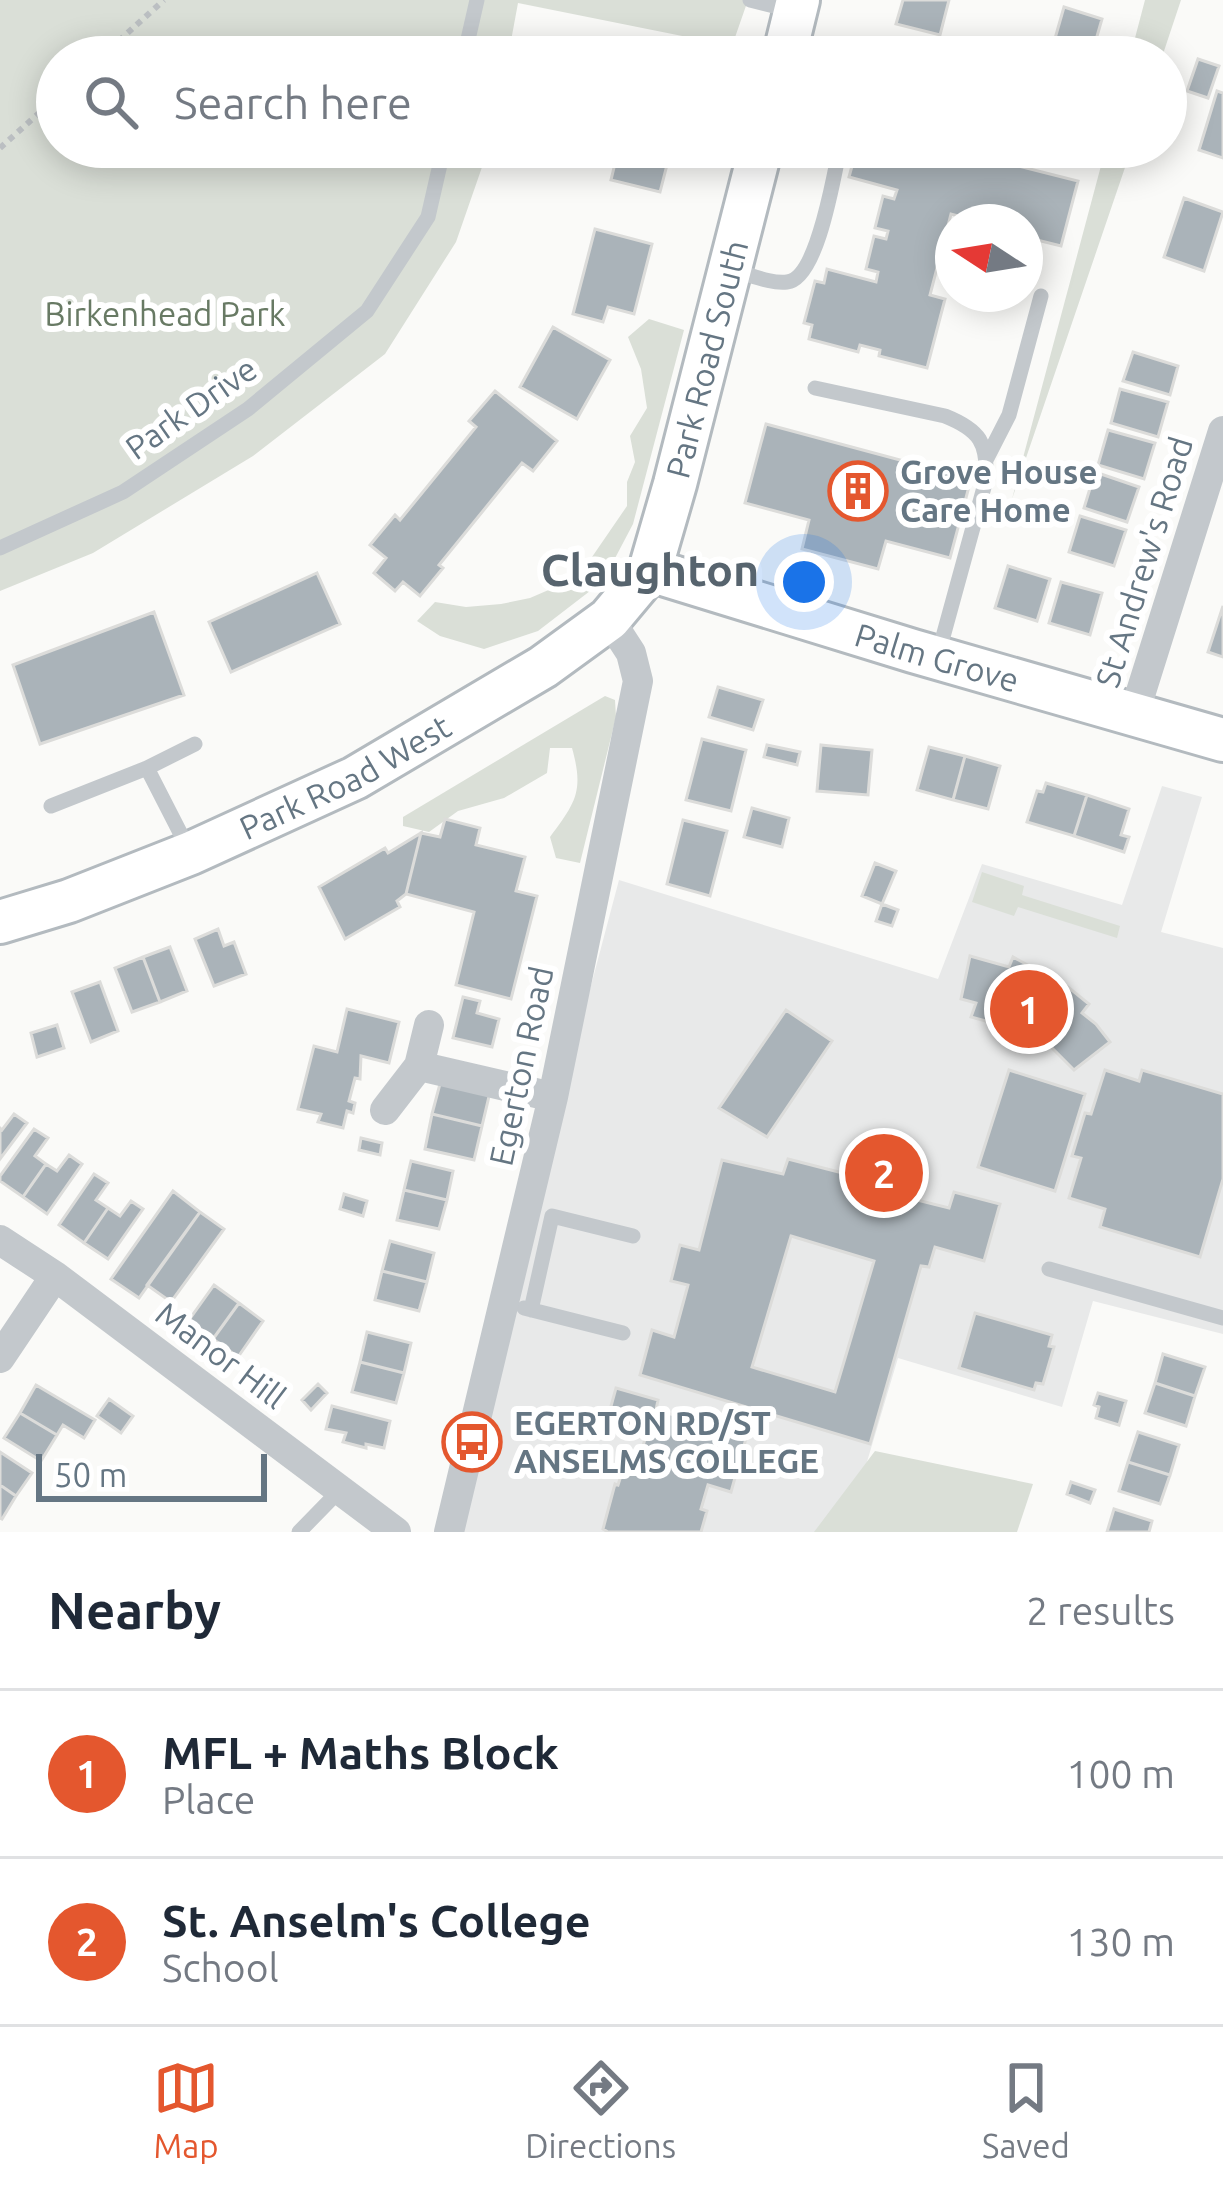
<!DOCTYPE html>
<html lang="en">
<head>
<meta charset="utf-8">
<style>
  body { margin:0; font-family:Ubuntu,sans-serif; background:#f6f6f7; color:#1f2937 }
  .compass { position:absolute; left:935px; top:204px; width:108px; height:108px; border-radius:50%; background:#fff; box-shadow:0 6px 30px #0003; rotate:282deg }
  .scale { position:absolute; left:36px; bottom:30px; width:231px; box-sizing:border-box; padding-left:12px; border:6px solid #657683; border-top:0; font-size:33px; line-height:42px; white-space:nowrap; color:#657683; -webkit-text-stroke:9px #fff; paint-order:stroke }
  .you { position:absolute; left:804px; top:582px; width:42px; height:42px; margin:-30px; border:9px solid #fff; border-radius:50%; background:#1a73e8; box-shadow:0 0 0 18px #1a73e833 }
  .badge { display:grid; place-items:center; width:78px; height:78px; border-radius:50%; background:#e4572e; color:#fff; font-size:39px; font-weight:700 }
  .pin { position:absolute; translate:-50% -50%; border:6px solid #fff; box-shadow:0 3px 12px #0006 }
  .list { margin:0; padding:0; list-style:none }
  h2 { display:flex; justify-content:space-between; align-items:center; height:156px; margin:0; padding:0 48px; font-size:51px }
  h2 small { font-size:39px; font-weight:400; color:#747a83 }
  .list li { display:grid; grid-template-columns:78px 1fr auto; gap:36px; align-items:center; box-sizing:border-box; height:168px; padding:0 48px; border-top:3px solid #e0e1e3 }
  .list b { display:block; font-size:45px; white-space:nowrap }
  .list p { margin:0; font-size:39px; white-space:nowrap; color:#747a83 }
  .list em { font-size:39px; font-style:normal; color:#747a83 }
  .icon { flex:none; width:66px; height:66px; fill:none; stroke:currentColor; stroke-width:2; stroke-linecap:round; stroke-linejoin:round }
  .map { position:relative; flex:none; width:1223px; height:1532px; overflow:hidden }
  .search { position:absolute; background:#fff; box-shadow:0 6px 30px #0003; left:36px; right:36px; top:36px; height:132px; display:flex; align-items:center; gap:30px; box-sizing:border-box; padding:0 42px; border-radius:66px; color:#747a83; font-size:45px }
  .sheet { height:492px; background:#fff }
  nav { display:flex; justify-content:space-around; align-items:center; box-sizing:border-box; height:168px; border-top:3px solid #e0e1e3; background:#fff; font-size:33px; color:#747a83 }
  nav a { display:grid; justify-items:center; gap:6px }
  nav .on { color:#e4572e }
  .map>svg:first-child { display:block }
</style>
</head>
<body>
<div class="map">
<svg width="1223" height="1532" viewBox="0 0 1223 1532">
  <rect width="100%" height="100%" fill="#fafaf8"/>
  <path fill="#e8e9e9" d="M1162,786L1202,797L1161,932L1223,948V1334L1093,1301L1062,1407L898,1358L846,1532H457L575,1046L619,880L938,979L982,864L1122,905Z"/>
  <path fill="#dadfd7" d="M0,0H748L732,46L518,3L508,57H57V147H489L456,242L385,354L253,456L93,553L0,591Z
    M1145,0H1181L1162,57H1130Z
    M1106,147H1132L1012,499Z
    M649,319L684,330L633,524L603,581L538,631L484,649L440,636L417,621L435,602L466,607L501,604L530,598L567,582L592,557L627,506V482L635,462L630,436L647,408L641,369L628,337Z
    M605,696L615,700L616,717L580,863L556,858L550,837C576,802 584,791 572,748H550L547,773L504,798L458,811L429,832L403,826V817Z
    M982,872L1024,886L1022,895L1120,926L1117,938L1018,907L1014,916L972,902Z
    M875,1451L1033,1484L1017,1532H814Z"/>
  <path fill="#aab3b9" stroke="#dcdcda" stroke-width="3" fill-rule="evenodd" d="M903,0H949L940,35L896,24Z
    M1064,7L1102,19L1091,57L1050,56Z
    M1198,59L1219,66L1208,98L1187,91Z
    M1217,91L1223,93V158L1199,150Z
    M619,147H679L675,163L668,161L660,192L611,180Z
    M847,147H966L964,156L986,161L992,147L1025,155L1022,167L1078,181L1061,246L1025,237V222H973L974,220L951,214L930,295L945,299L927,368L879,356L880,350L860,345L858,352L809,339L812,325L804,323L815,281L824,283L827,269L876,282L878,272L866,269L874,236L886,239L888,231L875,228L883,196L894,199L897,190L849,177L852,166L843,164Z
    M1184,198L1223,212L1204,271L1164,257Z
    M595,229L652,244L634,314L608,307L603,322L573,314Z
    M553,327L610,360L577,419L520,387Z
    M1133,352L1178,366L1170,395L1123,381Z
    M1120,389L1168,402L1158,437L1111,423Z
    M495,391L557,441L533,471L522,463L439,565L443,568L420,596L403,582L395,591L374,573L386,558L370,545L395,515L400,520L476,427L469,421Z
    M766,424L971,479L950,558L886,541L878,569L802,549L809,520L745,503Z
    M1108,430L1155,443L1144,479L1098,465Z
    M1095,472L1139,487L1127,522L1084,508Z
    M1080,516L1126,530L1114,566L1069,552Z
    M1008,566L1050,579L1037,621L995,608Z
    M317,573L340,624L231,672L209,622Z
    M1061,582L1102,593L1090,635L1049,623Z
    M1223,606V657L1208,652Z
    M154,612L184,695L40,744L13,665Z
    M718,687L763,700L753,730L709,717Z
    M702,739L746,750L731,811L686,800Z
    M767,745L800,752L797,765L764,757Z
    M821,745L872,750L868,795L817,791Z
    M929,747L965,756L953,800L917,790Z
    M965,756L1000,766L988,809L953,800Z
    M1046,783L1087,795L1074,836L1027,822L1037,791L1043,792Z
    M1087,795L1129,809L1121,835L1129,837L1124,852L1074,836Z
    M752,808L789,818L782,847L744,837Z
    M445,819L480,828L476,845L525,857L516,891L537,896L511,999L456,985L474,912L406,894L421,833L440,837Z
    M683,820L727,831L710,896L667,884Z
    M421,833L406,894L397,901L400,907L345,939L319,887L385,848L388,853Z
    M875,863L896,871L882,904L862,896Z
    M882,904L898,910L892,926L876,921Z
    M218,929L224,946L234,942L246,974L214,986L195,939Z
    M170,947L187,991L160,1002L143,957Z
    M970,956L1009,967L1013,957L1068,987L1089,1004L1082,1013L1096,1024L1110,1042L1074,1070L1044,1040L1037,1051L993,1023L971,1017L976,1003L961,999Z
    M143,957L160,1002L132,1012L115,968Z
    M100,982L118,1031L91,1042L72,992Z
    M463,997L480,1001L477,1013L499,1019L492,1047L453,1038Z
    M347,1009L399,1022L389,1063L361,1056L360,1079L355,1078L349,1101L355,1103L353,1113L347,1111L343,1128L318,1122L321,1114L298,1109L314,1046L337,1052Z
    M786,1010L832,1041L767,1137L719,1108Z
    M57,1025L64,1048L37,1057L31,1033Z
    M1009,1070L1085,1094L1055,1191L978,1167Z
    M1105,1070L1139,1081L1142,1070L1223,1094V1179L1200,1257L1100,1227L1105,1209L1069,1198L1081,1158L1072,1156L1085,1113L1091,1114Z
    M441,1080L490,1092L482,1126L432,1114Z
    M14,1114L27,1123L0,1159V1128L2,1130Z
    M432,1114L482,1126L474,1160L425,1149Z
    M34,1129L48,1138L35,1156L46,1164L23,1197L0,1181V1176Z
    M361,1138L382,1143L380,1155L359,1150Z
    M69,1155L82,1164L47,1214L23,1197L46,1164L57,1171Z
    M788,1159L909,1190L905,1197L949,1208L954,1192L1000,1204L984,1261L935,1247L929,1267L921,1266L870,1444L640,1375L652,1330L674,1337L688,1285L671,1281L680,1245L699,1250L722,1160L783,1174ZM791,1236L874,1261L835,1392L752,1367Z
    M411,1161L453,1171L447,1200L404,1190Z
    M94,1174L108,1183L96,1200L108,1208L84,1243L59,1225Z
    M404,1190L447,1200L439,1229L397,1220Z
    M173,1191L200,1212L139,1298L111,1279Z
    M344,1194L367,1201L363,1216L340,1209Z
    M131,1201L143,1209L108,1259L84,1243L108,1208L120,1216Z
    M200,1212L224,1229L171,1302L147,1285Z
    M390,1241L434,1253L427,1282L382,1271Z
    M382,1271L427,1282L419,1311L375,1300Z
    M214,1285L239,1303L213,1339L189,1320Z
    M239,1303L263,1321L238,1357L213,1339Z
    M975,1313L1052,1335L1049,1346L1054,1347L1043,1384L1036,1383L1034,1390L959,1368Z
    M367,1332L411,1343L404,1373L360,1362Z
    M1163,1354L1205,1367L1195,1396L1155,1383Z
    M360,1362L404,1373L396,1403L352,1392Z
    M1155,1383L1195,1396L1186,1426L1145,1413Z
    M318,1384L327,1393L311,1410L302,1400Z
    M36,1385L95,1420L84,1438L63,1425L57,1435L20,1413Z
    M616,1388L658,1400L656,1410L747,1435L731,1492L708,1485L701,1509L707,1511L701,1532H608L603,1529L615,1484L618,1485L626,1460L638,1464L648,1428L608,1417Z
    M1098,1393L1126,1401L1119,1425L1096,1418L1099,1407L1094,1405Z
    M109,1399L133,1416L121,1433L97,1416Z
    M332,1406L390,1421L384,1448L366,1444V1448L343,1442L346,1433L326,1429Z
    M20,1413L57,1435L41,1461L4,1438Z
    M1138,1432L1179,1445L1170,1475L1128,1462Z
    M0,1452L32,1473L16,1496L0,1485Z
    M1128,1462L1170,1475L1160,1504L1119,1491Z
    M1071,1482L1095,1490L1090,1503L1067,1494Z
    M0,1485L16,1496L2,1519L0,1518Z
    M1114,1509L1152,1521L1149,1532H1107Z"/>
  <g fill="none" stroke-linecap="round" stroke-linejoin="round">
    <defs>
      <g id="secondary">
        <path d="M784,57L798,0"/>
        <path id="s1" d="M650,570L913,651L1223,740"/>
        <path id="s2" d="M0,922L69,901L191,853L355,778L543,667L609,619L650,570L675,484L761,147"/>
      </g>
    </defs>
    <use href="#secondary" stroke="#b3babf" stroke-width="48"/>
    <path stroke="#bbbfc2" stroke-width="6" stroke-dasharray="6 6" stroke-linecap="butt" d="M101,57L164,0
      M0,148L57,97"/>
    <path stroke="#c3c8cc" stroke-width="15" d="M750,0L794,11
      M464,57L477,0
      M732,270C749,274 770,284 787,282C818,279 834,174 840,147
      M815,388L945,416C980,430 988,443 986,480L938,655
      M987,458L1009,415L1041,296
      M0,548L123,492L248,409L367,311L428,217L444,147
      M147,768L195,744
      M51,806L147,768L189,850
      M1049,1269L1223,1318
      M524,1308L623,1333
      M531,1310L552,1216L633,1236
      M299,1532L340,1490"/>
    <path stroke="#c3c8cc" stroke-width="30" d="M1134,714L1223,431
      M419,1066L553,1097
      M385,1110L419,1066L429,1025
      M0,1240L55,1276L396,1532
      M0,1358L55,1276
      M449,1532L553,1097L638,681L631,653L609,619"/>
    <use href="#secondary" stroke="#fff" stroke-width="42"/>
  </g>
  <defs>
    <symbol id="building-ring" viewBox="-11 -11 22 22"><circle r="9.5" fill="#fff" stroke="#e4572e" stroke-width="1.5"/><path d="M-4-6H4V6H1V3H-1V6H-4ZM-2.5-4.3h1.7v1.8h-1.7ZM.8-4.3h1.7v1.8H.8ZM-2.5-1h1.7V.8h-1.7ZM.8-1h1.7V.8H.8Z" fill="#e4572e"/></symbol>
    <symbol id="bus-ring" viewBox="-11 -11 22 22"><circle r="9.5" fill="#fff" stroke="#e4572e" stroke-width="1.5"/><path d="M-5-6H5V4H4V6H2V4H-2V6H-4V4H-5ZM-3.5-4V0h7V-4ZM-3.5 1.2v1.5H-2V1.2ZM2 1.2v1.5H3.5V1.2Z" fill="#e4572e"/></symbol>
  </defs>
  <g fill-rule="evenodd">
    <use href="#building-ring" x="825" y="458" width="66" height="66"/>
    <use href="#bus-ring" x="439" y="1409" width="66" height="66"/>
  </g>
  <g text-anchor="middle" stroke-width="12" stroke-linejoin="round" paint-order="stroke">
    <g font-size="33" fill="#687a64" stroke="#fff">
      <text x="165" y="326">Birkenhead Park</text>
    </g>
    <g font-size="33" fill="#657683" stroke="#fff">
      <text dy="12" stroke="none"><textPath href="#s2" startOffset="966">Park Road South</textPath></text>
      <text transform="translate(191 408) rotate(-35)" y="12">Park Drive</text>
      <text transform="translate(1144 562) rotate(-73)" y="12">St Andrew's Road</text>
      <text dy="12" stroke="none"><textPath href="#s1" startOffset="300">Palm Grove</textPath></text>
      <text dy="12" stroke="none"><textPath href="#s2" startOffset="375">Park Road West</textPath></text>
      <text transform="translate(521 1066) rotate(-78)" y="12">Egerton Road</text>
      <text transform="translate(221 1355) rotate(37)" y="12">Manor Hill</text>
    </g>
    <g font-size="33" font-weight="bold" fill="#657683" stroke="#fff" text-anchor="start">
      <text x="900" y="484">Grove House<tspan x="900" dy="38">Care Home</tspan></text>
      <text x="514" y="1435">EGERTON RD/ST<tspan x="514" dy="38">ANSELMS COLLEGE</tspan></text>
    </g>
    <g font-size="45" font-weight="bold" fill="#57646e" stroke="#fff">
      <text x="650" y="586">Claughton</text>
    </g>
  </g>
</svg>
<svg class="compass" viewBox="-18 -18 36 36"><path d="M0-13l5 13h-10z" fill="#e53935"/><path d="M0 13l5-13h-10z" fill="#747a83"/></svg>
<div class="scale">50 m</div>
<div class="you"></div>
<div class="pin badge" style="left:1029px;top:1009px">1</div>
<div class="pin badge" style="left:884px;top:1173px">2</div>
<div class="search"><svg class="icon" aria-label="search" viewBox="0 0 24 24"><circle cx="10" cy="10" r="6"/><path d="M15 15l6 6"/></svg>Search here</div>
</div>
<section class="sheet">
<h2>Nearby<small>2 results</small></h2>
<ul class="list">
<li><span class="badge">1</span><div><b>MFL + Maths Block</b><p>Place</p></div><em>100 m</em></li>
<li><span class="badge">2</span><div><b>St. Anselm's College</b><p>School</p></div><em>130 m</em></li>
</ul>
</section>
<nav>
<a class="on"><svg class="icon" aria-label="map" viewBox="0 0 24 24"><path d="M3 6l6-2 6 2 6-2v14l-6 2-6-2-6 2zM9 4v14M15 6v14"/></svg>Map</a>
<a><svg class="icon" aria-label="directions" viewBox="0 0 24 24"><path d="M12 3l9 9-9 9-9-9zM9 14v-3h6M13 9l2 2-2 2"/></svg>Directions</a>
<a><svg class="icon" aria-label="saved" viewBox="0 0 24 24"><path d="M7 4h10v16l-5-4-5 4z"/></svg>Saved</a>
</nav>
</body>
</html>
